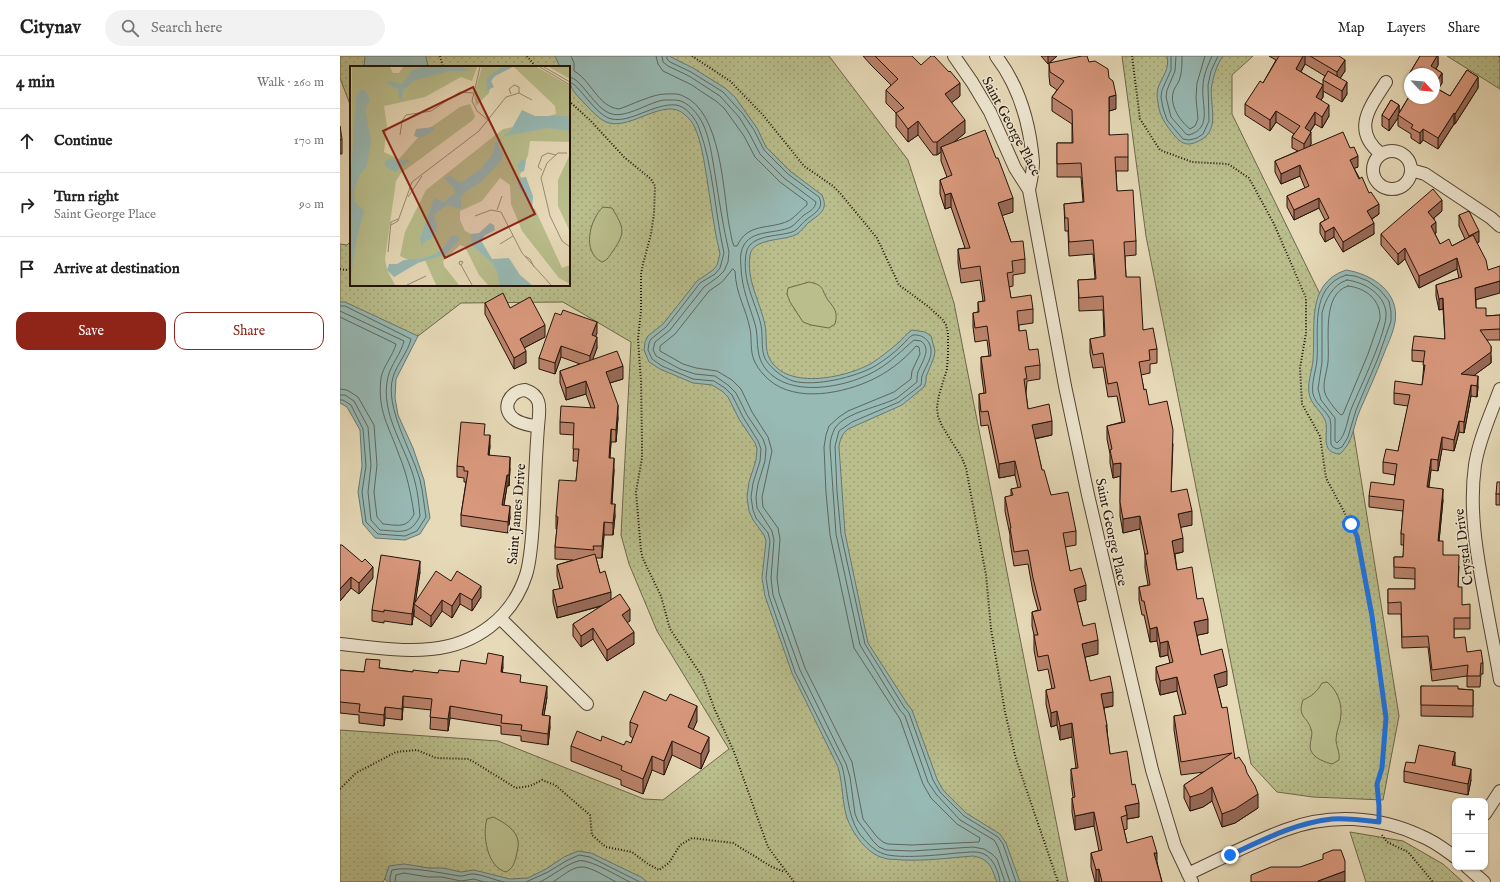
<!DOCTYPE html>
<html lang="en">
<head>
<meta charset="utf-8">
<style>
  body { margin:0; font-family:"IM FELL English",serif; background:#f2f2f2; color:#222 }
  .controls { position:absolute; right:12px; bottom:12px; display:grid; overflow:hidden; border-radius:8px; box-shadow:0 1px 3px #0004 }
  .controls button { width:36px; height:36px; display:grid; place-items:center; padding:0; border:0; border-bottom:1px solid #e0e0e0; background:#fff; color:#222; font:20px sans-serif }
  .compass { position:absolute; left:1064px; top:12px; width:36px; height:36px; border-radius:50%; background:#fff; box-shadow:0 1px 3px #0004; rotate:116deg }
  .stop { position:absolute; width:12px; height:12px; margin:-9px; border:3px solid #1a73e8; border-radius:50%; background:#fff }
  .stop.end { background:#1a73e8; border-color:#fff; box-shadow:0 1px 4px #0008 }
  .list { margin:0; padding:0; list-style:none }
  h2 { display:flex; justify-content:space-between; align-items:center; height:52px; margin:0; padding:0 16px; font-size:17px }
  h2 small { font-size:13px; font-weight:400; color:#767676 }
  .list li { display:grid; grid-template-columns:26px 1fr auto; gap:12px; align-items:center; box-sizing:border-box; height:64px; padding:0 16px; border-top:1px solid #e0e0e0 }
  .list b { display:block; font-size:15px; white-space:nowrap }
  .list p { margin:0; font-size:13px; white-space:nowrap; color:#767676 }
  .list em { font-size:13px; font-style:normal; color:#767676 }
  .actions { display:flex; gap:8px; padding:12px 16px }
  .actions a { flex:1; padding:9px 0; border:1px solid #8f2418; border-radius:12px; text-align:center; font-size:14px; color:#8f2418 }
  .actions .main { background:#8f2418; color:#fff }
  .icon { flex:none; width:22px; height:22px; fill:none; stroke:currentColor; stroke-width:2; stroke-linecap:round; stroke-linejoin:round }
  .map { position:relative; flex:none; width:1160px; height:826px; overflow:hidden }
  header { display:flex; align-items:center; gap:24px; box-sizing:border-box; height:56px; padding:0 20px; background:#fff; border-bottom:1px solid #e0e0e0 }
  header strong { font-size:19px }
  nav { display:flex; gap:22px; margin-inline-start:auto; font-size:14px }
  .search { width:280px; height:36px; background:#f2f2f2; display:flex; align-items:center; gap:10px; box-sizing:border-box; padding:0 14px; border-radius:22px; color:#767676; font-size:15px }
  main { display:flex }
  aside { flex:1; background:#fff }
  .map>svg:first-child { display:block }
</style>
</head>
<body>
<header>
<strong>Citynav</strong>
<div class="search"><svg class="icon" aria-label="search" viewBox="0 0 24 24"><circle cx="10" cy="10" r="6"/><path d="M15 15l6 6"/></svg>Search here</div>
<nav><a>Map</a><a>Layers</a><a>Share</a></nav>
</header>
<main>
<aside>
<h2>4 min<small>Walk · 260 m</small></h2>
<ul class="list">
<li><svg class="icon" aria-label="ahead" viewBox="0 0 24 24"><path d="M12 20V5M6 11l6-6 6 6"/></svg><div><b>Continue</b></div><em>170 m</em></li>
<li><svg class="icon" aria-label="right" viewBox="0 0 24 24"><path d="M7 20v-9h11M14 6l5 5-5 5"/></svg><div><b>Turn right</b><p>Saint George Place</p></div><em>90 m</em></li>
<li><svg class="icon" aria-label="arrive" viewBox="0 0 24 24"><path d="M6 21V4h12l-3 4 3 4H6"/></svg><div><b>Arrive at destination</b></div></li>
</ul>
<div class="actions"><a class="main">Save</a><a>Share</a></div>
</aside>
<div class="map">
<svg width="1160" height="826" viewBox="0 0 1160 826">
  <defs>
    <pattern id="grass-dots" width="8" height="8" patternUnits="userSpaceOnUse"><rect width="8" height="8" fill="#b9be8c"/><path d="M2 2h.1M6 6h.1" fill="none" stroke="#9fa277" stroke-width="1.8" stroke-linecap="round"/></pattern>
  </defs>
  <rect width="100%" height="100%" fill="#e7dab8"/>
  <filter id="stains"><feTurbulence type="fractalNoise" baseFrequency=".005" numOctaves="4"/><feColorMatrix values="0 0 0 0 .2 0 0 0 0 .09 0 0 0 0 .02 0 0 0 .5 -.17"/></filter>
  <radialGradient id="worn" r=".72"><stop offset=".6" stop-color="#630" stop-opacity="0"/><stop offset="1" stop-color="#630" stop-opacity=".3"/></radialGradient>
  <path fill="url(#grass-dots)" stroke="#6e684a" d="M0,0H489L568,104L614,247L728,826H197L46,821L43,826H0V674L158,685L304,743L323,744L389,693L317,575L289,508L281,479L291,286L223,246L121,247L78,280L0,292V188L7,189L11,185V229H229V11H11V51L0,22Z
    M782,0H913L892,19V58L997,273L1059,660L1043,744L973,741L937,736L911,708L806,180Z
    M1107,0H1160V33Z
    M1010,776L1063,785L1103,808L1123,826H1026Z"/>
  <path fill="#b9be8c" stroke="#6e684a" d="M263,151L272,152C284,172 286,176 273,195C269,200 268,204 262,206C241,196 250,163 263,151Z
    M469,226C485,229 481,234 488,244C495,253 498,256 495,268L489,272L471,269L463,266L450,246L447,238L448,232Z
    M987,626C996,633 1002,646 1001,658C1001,667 996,675 996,683C996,691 1000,695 999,704L992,708C985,706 975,703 971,695C968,687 974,680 971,673C967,660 957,661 963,644C972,640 977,636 982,627Z
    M153,761C162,765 177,774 178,785C179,790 177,795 176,801C174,808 173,812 166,816C147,811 142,779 147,763Z"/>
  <path fill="#98bab5" stroke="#697770" d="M25,0H86L88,11H24Z
    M215,0H329L353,12L385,32L395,41L417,72L426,91L450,115L482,139C489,155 479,158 468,167C464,171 460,177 455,179C442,185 413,182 410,199C406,224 420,245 425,269C427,278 425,290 428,299C442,336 506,322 532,307C541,301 550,294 558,287C563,283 566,278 572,274L585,276L591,280L595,295L594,301L586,321V326L584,331L562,349L508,373C502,378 500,383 499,391L505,477L528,587L568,649L572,654L597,723L603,734L626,757L660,778L666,787L680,826H657C651,811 650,803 633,800C609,802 586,805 562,804C556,803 549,804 544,802C527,798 513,778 507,762C502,746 503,728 498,711L452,617L425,540L422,522L426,485L424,479L413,464L409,455L407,441L409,426L416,404L417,393L415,387L399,363L388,341L382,335L372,329L353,327L320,313L309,306L304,294L305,286L308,280L323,268L357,225L373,214L377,209L380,198C374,173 371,148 367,123C364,106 362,88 355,72C353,67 349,62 344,58C325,41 292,73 269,67C259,64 252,55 245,48C231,33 229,32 229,11H220Z
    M827,0H883C877,8 874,19 872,28C868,50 884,77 854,87C845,90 840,86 834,79C827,70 822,64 819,53C818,46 816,39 818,32C822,20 830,14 827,0Z
    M1006,214C1032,218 1060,236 1055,266C1053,278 1047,289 1043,300C1036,318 1028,336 1020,354C1013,370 1014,385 1000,398C978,397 990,375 985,364C981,355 973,350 970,341C966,329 972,316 973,304C976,271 965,228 1006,214Z
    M0,246H5L78,280L56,323L55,342L58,359L73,392L84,424L90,462L80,478L65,484L35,482L23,468L18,436L22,410L20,374L7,351L0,347Z
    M238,795L251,797L301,821L307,826H47L45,822L49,810L64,808L89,812H103L121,816L134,814L170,823L188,822L206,813L224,801Z"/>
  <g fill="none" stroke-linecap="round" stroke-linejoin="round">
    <path stroke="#5e665e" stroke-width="1" d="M231,0L234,7V15C251,24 258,51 279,53C291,49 313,38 325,38C331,38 338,37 343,40C381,55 383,134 389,169C391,176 391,184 394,190H397C408,166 429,174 448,165C452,164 462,153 467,149V146L440,126L415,101L404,80L384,52L376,45L362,36L352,29L323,15L318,8L316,0
      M322,0L323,6L328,10L349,20L380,40L399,61L409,77L420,98L444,122L476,146C475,153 470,155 464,159C460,162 456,168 451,171C434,179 406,172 401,197C400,202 401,207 401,212C402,233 409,248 415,268C419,281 415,296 423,309C445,344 507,332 537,314C551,306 562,294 574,284L581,285C592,293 582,306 578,316C577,319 577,323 577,326C570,331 564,337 557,342C540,351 506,356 495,372C492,378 490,384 490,391L496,478L520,589L560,654L565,660L588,726L596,738L620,764L654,784L658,791L670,826
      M327,0V3L330,6L351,16L383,36L403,58L414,74L424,94L448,118L479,141C485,153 473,158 466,164C461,168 458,174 452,176C437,181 409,178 406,198C402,225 415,245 421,269C423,279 421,290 424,300C426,306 432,312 437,316C442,320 447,323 453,325C475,331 516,321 535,310C545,304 554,297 562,289C566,286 568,281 573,279C586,278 594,289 590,302C588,308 584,314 582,320C581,323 582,325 581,329L559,346L512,366L499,375L495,390L497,436L501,478L525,588L564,651L569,657L593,724L600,736L624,760L658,781L663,788L676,826
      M831,0V14L822,34L821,41L823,52L827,64L843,83L849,84L857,82L863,78L869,65L868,29L871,15L878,0
      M836,0L835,15L827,34L826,41L831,61L846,78L849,79C873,72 861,49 863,30C863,20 868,9 872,0
      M842,0C842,8 842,17 839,25C837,29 834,32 833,37C830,50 840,65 850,73L855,70L858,63L856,42L857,27L865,0
      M229,21C242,22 255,54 272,58C287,62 309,46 324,44C328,44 333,44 336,44C348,45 358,58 363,68C370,83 372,101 375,118C379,144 383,170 389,196L388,206L384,215L378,221L364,231L330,274L315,286L313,294L316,300L340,313L355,318L375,320L388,329L396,337L407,359L423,383L426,392L425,405L418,428L416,441L417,452L432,475L434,484L431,522L433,539L460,614L506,708L510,721L515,758L518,765L533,785L539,791L546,794L572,795L633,791L644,793L652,798L657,803L665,826
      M229,26C239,27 255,60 272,63C291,67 314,47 336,49C346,50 356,63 359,72C373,109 375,157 384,197L380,212L375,218L360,227L326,271L311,283L309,287L308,294L312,303L322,310L353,323L374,325L385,332L392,339L403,361L418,385L421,393L420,405L413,427L411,441L413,454L416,462L428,477L430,485L426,522L429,540L455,616L502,710C508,732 506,757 519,777C525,785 534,795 544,798C560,803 599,799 617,797C625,797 636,794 644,798C653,802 659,816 660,826
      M393,213L395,215C396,239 406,252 410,273C412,283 410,295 414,304C416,309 420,315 424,319C449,347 496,339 527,326C546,318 563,305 576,290L579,291L580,298L572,315L571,323L554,336L508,355L499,361L489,370L486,379L484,391L486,437L490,479L514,592L560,663L583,728L591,742L617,768L640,782L639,786L572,789L548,788L543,786L537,781L523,763L512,706L465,612L439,537L437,522L440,483L438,472L423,451L422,441L432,395L428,381L412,356L401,333L392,324L377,315L356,312L343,308L320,295V290L335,278L369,235L382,226Z
      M1006,219L1015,220L1028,225L1040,234L1049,245L1051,256V265L1038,302L1016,354L1008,381L1002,391L997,393L993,391L991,388C990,380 992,370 990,363C986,354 976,349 973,338C971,327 976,315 977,304C979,275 969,231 1006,219Z
      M1007,224C1024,226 1044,238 1046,256C1048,274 1020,332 1012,351C1007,362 1007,379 997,387L995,385V362L981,344L978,333L982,306V257C985,244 993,228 1007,224Z
      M1008,230C1026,232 1041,244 1040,263L1028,298L1003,358L1001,359C997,356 986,342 985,337C982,328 987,316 988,306C990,285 981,238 1008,230Z
      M0,250H5L71,283C68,296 57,308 53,321C44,351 72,395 80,424C83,436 84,449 86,461L77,475L65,480L38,478L26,466L22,436L26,410L23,373L11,349L3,344H0
      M0,255L64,285C61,298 51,308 48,321C39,358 67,392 75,426C78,437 79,449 80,460C70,480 60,475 40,474L31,464L28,436L31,409L28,371L14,345L5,339H0
      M0,261L56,288C53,300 43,310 41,322C37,355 49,370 59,399C67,418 71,438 74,458C67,473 57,469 43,468L37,461L34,436L37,409L34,369L18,341L7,334L0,333
      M50,826V821L52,814C69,810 101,817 119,820C124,821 129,817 134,818C144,819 154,824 164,826
      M55,826L56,819L64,817L88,821H102L121,825L134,823L144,826
      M186,826L208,816L226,805L239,799L250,801L300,826
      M200,826C212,820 225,809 238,805C249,802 279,821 290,826
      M213,826C221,821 232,811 241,811C250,810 268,822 276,826"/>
    <defs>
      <path id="minor" d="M614,0L632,26L650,56L675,112L689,134L725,330L748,439L812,714L835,790L852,826
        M656,0C679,30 690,69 693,106C693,116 691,125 689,134
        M1033 114a19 19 0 1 1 38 0a19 19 0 1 1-38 0Z
        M1041,98C1011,74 1030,51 1046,26
        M1071,114L1085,118L1151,162L1160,170
        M1160,333C1151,358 1139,383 1135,409C1129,452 1136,494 1144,537C1149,566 1155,595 1160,624
        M185,334C204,340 199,355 198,371C190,369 180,368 174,363C160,352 170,335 185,334Z
        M160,562L247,648
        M0,588C30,591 61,596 91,593C135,589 172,562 186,519C192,500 193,468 194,447C195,422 196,396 198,371
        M1145,758L1160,735
        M1127,811L1144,826
        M848,818C880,803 913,786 945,774C989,757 1039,760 1081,780C1094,785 1104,793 1115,801"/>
    </defs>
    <use href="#minor" stroke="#544534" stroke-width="14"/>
    <path stroke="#231308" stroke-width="2" stroke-dasharray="1 2" stroke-linecap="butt" d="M100,0L103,11
      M187,0L196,11
      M352,0L390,25L423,59L464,110L493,130L500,137L537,182L559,229L589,251L603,264L606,269L608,277V298L607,313L599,339L597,351L598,360L602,370L622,402L626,412L646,519L651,573L665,656L676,703L718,826
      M792,0L800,63L820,94L852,106L888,108L909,122L934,168L966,242V277L960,312L962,348L980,380L986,422L1017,480L1031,560L1046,662L1042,712L1037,728L1039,754
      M1159,0L1160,1
      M229,45L251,65L284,101L311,123L315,130L314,157L311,178L303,208L301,218V255L298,283L301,325L302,386V402L296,436L301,495L303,503L321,540L330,573L362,620L375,654L394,696L428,791L454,826
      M0,213L5,214L11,213
      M0,733L16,717L56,696L77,694L96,702L129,703L176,732L190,730L202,724L215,729L250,759L252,779L266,791L292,796L308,808L319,814L329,807L340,789L352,782L393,787L432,811L445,816
      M1042,779L1047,786L1068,796L1093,826"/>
    <use href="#minor" stroke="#efe7d1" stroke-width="12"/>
  </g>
  <path fill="#bb836c" stroke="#231308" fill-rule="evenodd" d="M523,0H572L581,9L620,40L611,47L625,77L614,86L673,156L662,159L671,186L685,203V217L673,219V230L669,231L671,242L693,253V267L679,269V275L689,294L700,309V323L687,325L686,337L688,353L712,379L695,383L702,414L711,439L736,475V489L725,491L730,515L746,544L737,546L743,570L758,598L745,601L750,625L773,650L764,652L770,698L792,729L799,761L787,763V773L784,774L787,787L817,806L822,826H755L751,811V797L759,795L754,770L735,774L732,756V742L733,741L731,727V713L736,712L732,681L720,684L717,669L711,671L706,648V634L712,633L708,613L698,615L694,594V579L692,570V556L698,554L693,536L688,508L674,510L670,486V479L665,455V441L671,440V433L678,432L675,419L659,422L648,369L641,370L639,352V338L644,337L641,315V301L649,300L647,284L635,286L633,271V257L638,256V246L643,245L640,224L621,227L618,207V193L625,192L611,151L605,153L600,138V124L607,121L601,105V96L597,99H593L578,79L568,86L556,71V57L546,47V34L551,29L531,9Z
    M701,0H717L708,8Z
    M929,0H999L1005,15L1000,22L1007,38L1002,46L983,35V41L981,44L989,60L982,72L975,68L970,76L971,88L969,91L1018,111L1014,112L1039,158L1032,163L1034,178L1003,196L994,181L985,186L980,177V167L985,164L979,152L954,164L947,151V140L965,132L960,120L941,128L935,116V105L958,95L952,92V81L954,78L936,66L930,75L905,59V48L923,27L936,4ZM965,8L985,20L983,24V29L961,16Z
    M1080,0H1098V9L1096,13L1102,17V27L1098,33L1110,40L1127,14L1138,21V32L1115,68H1114L1098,93L1083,84L1080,88L1071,82V78L1058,70V62L1049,75L1042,70V59L1051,44L1059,49V57L1070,39V42H1094V18H1070V33L1068,31V20Z
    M749,6L776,53L769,55V79L788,101V115H776L777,135L796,185V199L785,200L786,221L803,274L817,293V307L810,308V317L801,319L804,334L809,349L833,388L831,436L852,469L840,471L843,496L835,498L837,514L857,543L868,577L857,579L861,599L887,629L877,632L895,703L918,752L895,767L882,771L872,745L863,751L850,755L844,742V729L864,716L841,719L834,674V660L843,659L837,635L820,639L816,624V611L830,607L828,599L820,601L817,585L810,586L804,559H802L799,544V531L808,529L805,512V499L800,473L783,477L780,460V420L773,422L770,407V398L767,383V370L782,366L777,340L768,341L763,311L753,312L750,297V283L764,281L763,254L739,255L738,224L755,223L753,198L729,200L728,175H725L724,148L743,146L741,121H717V87H732V68L712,55V41L717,34L710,29L709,20V7Z
    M2,83V98H0V84Z
    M1102,155L1094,162L1096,177L1095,178L1100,188L1112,190L1125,183L1119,170V159L1139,186L1137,187L1136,243V252L1146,260L1160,259V284H1147L1151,301V307L1134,319L1138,331L1137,341L1131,340L1124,377L1119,376L1114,395L1102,393L1098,415L1091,414L1089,431L1103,444L1099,485L1103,499L1119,510L1118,531L1122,549L1130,562V573H1114V582L1127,596L1143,607V618H1141L1140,631H1127V620L1092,625L1088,591L1062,592L1061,558H1048V533H1075V523L1054,522V501H1063L1064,489H1061V478L1063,455L1029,451V440L1054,429L1055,419L1043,417V406L1058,395L1068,350L1054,348V337L1082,329L1083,319L1084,306L1072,305V294L1105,283L1103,253L1099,254L1096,240V229L1119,222L1117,213L1079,232L1065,203L1058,209L1041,189V178Z
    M145,247L170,252L205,281L184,292L186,307L174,313L145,258Z
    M221,259L257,277L255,280L257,292L252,304L283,323L270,327L278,362L276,386H271L270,402L274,414L272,448L275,460L273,479H264L262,502H256L260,517L271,544L290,565L287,566L294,588L267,605L253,583L241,591L233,580V568L262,550L217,562L213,546V534L220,533L217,520V509L233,504L215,503V491L217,473H216V460L236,425L238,405H233L234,379L220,378V366L251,352L246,338L226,344L220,327V315L240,308L221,301L215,318L199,313V302Z
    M145,379L150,390L149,399L170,412L169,430H167L164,449L170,461L168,477L121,470V459L126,426H124V422L117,421V410Z
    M1160,426V449H1156V438Z
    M0,489L33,522L19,538L11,532L0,545Z
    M80,516L75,547L111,525L141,541L132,555L120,548L112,562L102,555L91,571L74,560V554L72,569L44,565V567L32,565V554Z
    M163,611L162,616L207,641L204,659L210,671L208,689L181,685V680L161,678V670L110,662L108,675L90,673L91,654L63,651L62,664L45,662L44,670L19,667V659L0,657V614L24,616L40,612L73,616L98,617L119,616Z
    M1081,630L1133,634V661L1081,660Z
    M357,665L353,673L369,695L361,713L332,699L324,719L312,714L303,738L281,729V724L231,705V690L261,685L284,689L291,687L293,682L290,680V666Z
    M1075,707H1115V709L1131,724L1128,739L1064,726V715Z"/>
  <path fill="#986a58" stroke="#231308" d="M708,0H717L708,8Z
    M963,0H965V8L956,24V13Z
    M1097,0H1098V9L1093,18L1091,10Z
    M1005,4V15L997,27V16Z
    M1102,17V27L1094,40V30Z
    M1138,21V32L1115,68V58Z
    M1007,26V38L1002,46V35Z
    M620,27V40L605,52V38Z
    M983,29V41L976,52V41Z
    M776,39V53L769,55V41Z
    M989,49V60L982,72V61Z
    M1059,49V60L1058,59V62L1049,75V64Z
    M936,55V66L930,75V64Z
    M975,56V68L965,83V72Z
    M1114,57V68L1098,93V82Z
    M625,64V77L603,95L601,91V96L597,99V86Z
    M578,65V79L568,86V73Z
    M1083,73V84L1080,88V77Z
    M971,76V88L964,99V88Z
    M1018,100V111L1010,114V104Z
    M960,109V120L941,128V118Z
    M611,137V151L605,153V139Z
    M673,142V156L658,161V147Z
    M979,142V152L954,164V154Z
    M1102,144V155L1088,167V156Z
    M1039,148V158L1027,166V155Z
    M1096,166V177L1091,181V170Z
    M1034,167V178L1003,196V186Z
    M994,171V181L985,186V176Z
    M1139,175V186L1129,191V180Z
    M1065,192V203L1058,209V198Z
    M1117,202V213L1079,232V220Z
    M1160,225V237L1135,244V232Z
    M1103,242V253L1099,254V243Z
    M257,266V277L252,290V279Z
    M205,269V281L180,294V283Z
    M257,281V292L250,311V300Z
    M221,290V301L215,318V307Z
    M1151,290V307L1121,329V318Z
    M186,295V307L174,313V302Z
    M283,310V323L266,328V316Z
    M1138,320V331L1137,341V330Z
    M246,325V338L226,344V332Z
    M1131,329V340L1124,377V366Z
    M278,349V362L276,386V374Z
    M712,365V379L692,383V369Z
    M1119,365V376L1114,395V384Z
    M271,373V386L269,414V402Z
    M150,379V390L148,410V399Z
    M1102,381V393L1098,415V404Z
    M170,401V412L169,430V419Z
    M274,402V414L271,460V448Z
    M1091,403V414L1087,442V431Z
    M675,405V419L659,422V408Z
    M781,407V420L773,422V408Z
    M167,419V430L162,460V449Z
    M1103,433V444L1098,496V485Z
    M275,448V460L273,479V467Z
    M170,450V461L168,477V466Z
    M852,455V469L838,472V458Z
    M800,460V473L783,477V463Z
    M264,466V479L262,502V490Z
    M843,482V496L832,498V485Z
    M80,505V516L75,549L74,548V554L72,569V558Z
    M33,511V522L19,538V527Z
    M11,521V532L0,545V533Z
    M746,529V544L734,547V533Z
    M141,530V541L132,555V544Z
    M271,536V547L217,562V551Z
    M120,537V548L112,562V550Z
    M102,544V555L91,571V560Z
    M290,553V565L282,570V559Z
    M868,563V577L854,580V566Z
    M817,571V585L810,586V573Z
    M253,572V583L241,591V580Z
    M294,576V588L267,605V594Z
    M758,584V598L742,602V588Z
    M828,585V599L820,601V587Z
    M163,600V611L161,627V616Z
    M887,615V629L874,633V619Z
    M837,621V635L820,639V625Z
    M207,630V641L202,670V659Z
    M773,636V650L761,652V638Z
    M63,640V651L62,664V653Z
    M110,650V662L108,675V663Z
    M357,650V665L348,686V671Z
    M45,651V662L44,670V659Z
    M717,655V669L711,671V657Z
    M210,660V671L208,689V678Z
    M732,667V681L720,684V670Z
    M766,669H767V683Z
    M369,681V695L361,713V698Z
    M332,685V699L324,719V705Z
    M1115,696V707L1112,720V709Z
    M312,700V714L303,738V723Z
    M1131,713V724L1128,739V728Z
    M872,731V745L863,751L850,755V741Z
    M918,738V752L895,767L882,771V758Z
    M799,747V761L787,763V759L785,750Z
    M754,756V770L735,774V760Z
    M814,797H817V811Z
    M759,813V826H756V814Z
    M1005,815V826H978V825Z"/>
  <path fill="#d9987d" stroke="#231308" d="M535,0H572L581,9L591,0H594L609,16L610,15L620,27L605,38L625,64L597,86H593L578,65L568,73L556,57L564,52L546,34L558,23Z
    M742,0H747L749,6L755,5L768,13L769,22L773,25L776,39L769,41V79L788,78V101H775L777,135L793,134L796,185L784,186L786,221H800L803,274L813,272L817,293L809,294L810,304L799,306L804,334L806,333L809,349L827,345L833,374L831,436L847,433L852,455L838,458L843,482L832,485L837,514L852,511L857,543L863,542L868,563L854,566L861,599L882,593L887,615L874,619L882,652L887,651L895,703L899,701L905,710L907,717L915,730L918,738L895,753L882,758L872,731L863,737L850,741L844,729L892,697L841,706L834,660L846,658L837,621L820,625L816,611L833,606L828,585L820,587L817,571L810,573L804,545H802L799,531L810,529L805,498H808L800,460L783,463L780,446L781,407L773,408L770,394L772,393L767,370L785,366L777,326L768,328L763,297L753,299L750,283L765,280L763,240L739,242L738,224L756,223L753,184L729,186L728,162H725L724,148L744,146L741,107L717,108V87H733L732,54L712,41L724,25L710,16L709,7Z
    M939,0H963L956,13L983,29L976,41L989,49L982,61L975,56L965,72L971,76L964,88L952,81L960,70L936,55L930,64L905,48L920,25L923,27Z
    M970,0H999L1005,4L997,16Z
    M1080,0H1097L1091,10L1102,17L1094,30V18H1070V22L1068,20Z
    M1127,14L1138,21L1115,58L1114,57L1098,82L1083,73L1080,77L1071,72L1073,69L1058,59L1070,39V42H1094V31L1110,40Z
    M988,15L1007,26L1002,35L983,24Z
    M1051,44L1059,49L1049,64L1042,59Z
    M0,70L2,83L0,84Z
    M645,74L656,102H658L673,142L658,147L671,186L683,185L685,203L672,205L673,216L667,217L671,242L691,239L693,253L677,255L679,275L686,274L689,294L698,293L700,309L685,311L687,323H684L688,353L709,348L712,365L692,369L702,414H704L711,439L728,436L736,475L723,477L730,515L741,512L746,529L734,533L743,570L755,567L758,584L742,588L750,625L770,620L773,636L761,638L767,669H766L770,698L787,695L792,729L795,728L799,747L785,750L787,759L781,761L787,787L812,780L817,797H814L822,826H762L759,813L756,814L751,797L762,794L754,756L735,760L732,742L735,741L731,713L738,712L732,667L720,670L717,655L711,657L706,634L715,632L708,599L698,601L694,579H698L692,556L701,554L693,522L688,494L674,496L670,472H671L665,441L673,439L671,433L681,431L675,405L659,408L648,355L641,356L639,338L646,337L641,301L651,300L647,270L635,272L633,257L639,256L638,246L645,245L640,210L621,213L618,193L630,192L611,137L605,139L600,124L612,119L601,91Z
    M1003,76L1010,92L1014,91L1018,100L1010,104L1019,123L1022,121L1029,137L1031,136L1039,148L1027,155L1034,167L1003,186L994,171L985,176L980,167L989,162L979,142L954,154L947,140L969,130L960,109L941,118L935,105Z
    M1093,133L1102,144L1088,156L1096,166L1091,170L1100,188L1109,183L1112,190L1133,179L1146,204L1148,214L1160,210V225L1135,232L1136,252H1146V260L1160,259V273L1140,274L1151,290V296L1121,318L1138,320L1137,330L1131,329L1124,366L1119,365L1114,384L1102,381L1098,404L1091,403L1087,431L1103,433L1098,485H1103V499H1119L1118,531H1122V549L1130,548V562H1114V582L1125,581L1127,596L1141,594L1143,607H1141L1140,620H1127L1128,609L1092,614L1088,580L1062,581L1061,546L1048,547V533H1075V512L1054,511V501H1063L1064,478H1061L1064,444L1029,440L1031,426L1054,429L1057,408L1043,406L1046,393L1058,395L1070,339L1054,337L1055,325L1082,329L1085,309H1083L1085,295L1072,294L1074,280L1105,283L1103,242L1099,243L1096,229L1122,221L1117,202L1079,220L1065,192L1058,198L1041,178Z
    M1129,155L1139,175L1129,180L1119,159Z
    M163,237L170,252L190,241L205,269L180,283L186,295L174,302L145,247Z
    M223,254L257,266L252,279L257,281L250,300L221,290L215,307L199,302L215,257L221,259Z
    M277,295L283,310L266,316L278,349L276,374L271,373L269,402H274L271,448H275L273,467L264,466L262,490H253L254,494L215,491L218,461L216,460L219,424L236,425L239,393H233L234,367L220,366L221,350L255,352L246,325L226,332L220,315Z
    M121,366L145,368L144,379H150L148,399L170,401L169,419H167L162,449L170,450L168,466L121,459L128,415H124V411L117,410Z
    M1157,426H1160V438H1156Z
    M0,489H2L22,506L25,503L33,511L19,527L11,521L0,533Z
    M255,498L260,517L265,515L271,536L217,551L213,534L223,532L217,509Z
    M41,499L80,505L72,558L44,554V556L32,554Z
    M96,515L111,525L117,515L141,530L132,544L120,537L112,550L102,544L91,560L74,548Z
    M280,538L290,553L282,559L294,576L267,594L253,572L241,580L233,568Z
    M148,597L163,600L161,616L181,619L180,626L207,630L202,659L210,660L208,678L181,674L182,669L161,667L162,659L110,650L108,663L90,661L92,643L63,640L62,653L45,651L44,659L19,656L20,648L0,646V614L24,616L26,603L40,604L39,612L73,616V614L98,617L99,614L119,616L121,604L146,608Z
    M1081,630H1118V633L1133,634V650L1081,649Z
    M304,635L326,645L330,638L357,650L348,671L369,681L361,698L332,685L324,705L312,700L303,723L281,714L282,710L231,690L237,675L261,685L262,680L284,689L286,685L291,687L298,669L290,666Z
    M1079,689L1115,696L1112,709L1131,713L1128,728L1064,715L1066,706L1075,707Z
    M993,794H1001L1005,805V815L978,825V826H911V819L931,811H960L983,803V798Z"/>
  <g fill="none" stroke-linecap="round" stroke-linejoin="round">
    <path stroke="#1a73e8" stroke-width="5" d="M890,799C923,784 955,767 992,763C1008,762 1023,764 1039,766V750L1037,728L1042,712L1046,662L1032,560L1017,480L1011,468"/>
  </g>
  <g text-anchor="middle" stroke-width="3" stroke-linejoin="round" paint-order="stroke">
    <g font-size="14" fill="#231308" stroke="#efe7d1">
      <text transform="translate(672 70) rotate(62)" y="5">Saint George Place</text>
      <text transform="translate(176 458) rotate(-85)" y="5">Saint James Drive</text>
      <text transform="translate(772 476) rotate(78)" y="5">Saint George Place</text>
      <text transform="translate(1123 491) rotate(-97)" y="5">Crystal Drive</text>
    </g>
  </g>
  <g transform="translate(10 10)">
    <rect width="220" height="220" fill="#e7dab8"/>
    <path d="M2,1H40L43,7H49L53,1H127L122,15L111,11L75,31L34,40L37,60L34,86L49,93L71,68L110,41L120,38L125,50L123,54L51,107L46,115L35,193L37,204L45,219H0ZM132,1H156L142,11L139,27L126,40L124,28ZM164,1H187L220,20V76L180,75L178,89L170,109L182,143H185L212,202L220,199V218L209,212L172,165L161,138L160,119L150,112L132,135L110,145V154L115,165L121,168L145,196L156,219H138L129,209L115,181L110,179L93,195L94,200L109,219H86L74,192L61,195L50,190L55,166L76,124L153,63L164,61L175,50L191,52L206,48L205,40ZM199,1H220V13ZM220,88V166L208,140V114Z" fill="#b9be8c"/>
    <path d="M75,1H112L119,5H100L65,14L53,24L52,34L49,32L48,23L36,17L40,15L52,18L62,4ZM152,1H163L145,10L141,15L144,21L136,25L137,11ZM11,24H15L20,34L15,43L21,76L16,102L9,109L4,126L5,136L14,145L7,171L0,219V125L6,29ZM172,44L185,50H216L220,53V65L198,62L154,70L148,78L153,89L151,95L131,116L115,126L111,132V143L97,139L84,149L87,162L81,173L75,175L72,181L70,173L84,132L94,136L105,127L103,121L94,112L100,110L110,117L131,103L143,87L145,77L161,64ZM83,61L85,62L79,68L70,72L64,70L66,63ZM40,92L48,95L57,93L59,95L45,106L35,100V95ZM172,93L176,95L174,105L171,106L167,100ZM176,111L183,130L182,143L174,127L168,122L169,112ZM140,157L144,159L145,164L134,170L132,176L142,193L159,192L170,209L182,219H150L147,205L142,197L122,179L121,168L129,167ZM106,169L110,173L96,188L68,197L44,211L37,204L39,198H47L54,194L74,192L86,188L96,179L100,171Z" fill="#98bab5"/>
    <path fill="none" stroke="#998a72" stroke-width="1" d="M130,1L122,35L127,45L139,55M190,1L220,19M194,1L220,16M161,28L159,23L164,19L169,21V27M50,69L52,55L56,49L81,45L110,26L123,27M217,87H208L197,97L191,112L200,150L212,175L220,181M192,104L188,101L192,90L198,87L206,89M58,131L72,110M147,144L152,130M125,150L141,144L151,146L172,187L201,219M41,159L48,155L62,116L129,65L156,31L169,27L182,34M150,178L163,170M38,186L41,156L48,153M175,190L180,193L184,201M110,195L113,196L111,199L109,198ZM111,199L122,219M57,219L76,210"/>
    <path fill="#8f2418" fill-opacity="0.15" stroke="#8f2418" stroke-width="2" d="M123,21L185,148L95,192L33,65Z"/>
    <rect width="220" height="220" fill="none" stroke="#231308" stroke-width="2"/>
  </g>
  <rect width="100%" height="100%" filter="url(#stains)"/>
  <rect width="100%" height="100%" fill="url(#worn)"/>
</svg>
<div class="controls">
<button>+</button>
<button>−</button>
</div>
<svg class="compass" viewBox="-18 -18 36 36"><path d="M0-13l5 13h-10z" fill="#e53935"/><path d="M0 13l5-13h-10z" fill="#767676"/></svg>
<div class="stop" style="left:1011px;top:468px"></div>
<div class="stop end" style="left:890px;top:799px"></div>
</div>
</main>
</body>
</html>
